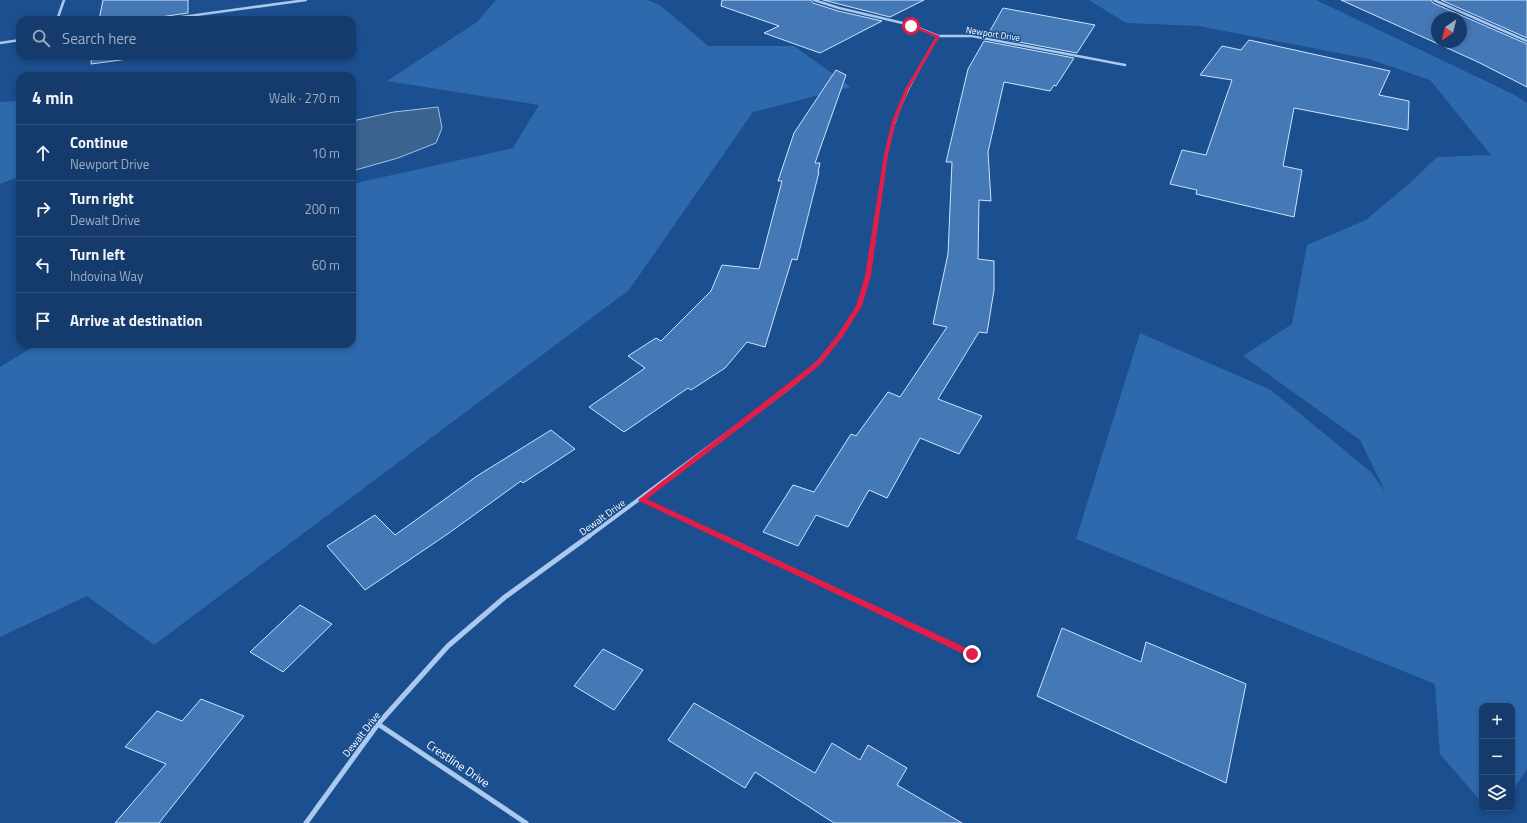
<!DOCTYPE html>
<html lang="en">
<head>
<meta charset="utf-8">
<style>
  body { margin:0; font-family:"Titillium Web",sans-serif; background:#1d4271; color:#f1f3f6 }
  .controls { position:absolute; right:12px; bottom:12px; display:grid; overflow:hidden; border-radius:8px; box-shadow:0 2px 6px #0003 }
  .controls button { width:36px; height:36px; display:grid; place-items:center; padding:0; border:0; border-bottom:1px solid #33557e; background:#143b6b; color:#f1f3f6; font:20px sans-serif }
  .compass { position:absolute; left:1431px; top:12px; width:36px; height:36px; border-radius:50%; background:#143b6b; box-shadow:0 2px 6px #0003; rotate:215deg }
  .stop { position:absolute; width:12px; height:12px; margin:-9px; border:3px solid #e11d48; border-radius:50%; background:#fff }
  .stop.end { background:#e11d48; border-color:#fff; box-shadow:0 1px 4px #0008 }
  .list { margin:0; padding:0; list-style:none }
  h2 { display:flex; justify-content:space-between; align-items:center; height:52px; margin:0; padding:0 16px; font-size:17px }
  h2 small { font-size:13px; font-weight:400; color:#9dadc1 }
  .list li { display:grid; grid-template-columns:26px 1fr auto; gap:12px; align-items:center; box-sizing:border-box; height:56px; padding:0 16px; border-top:1px solid #33557e }
  .list b { display:block; font-size:15px; white-space:nowrap }
  .list p { margin:0; font-size:13px; white-space:nowrap; color:#9dadc1 }
  .list em { font-size:13px; font-style:normal; color:#9dadc1 }
  .icon { flex:none; width:22px; height:22px; fill:none; stroke:currentColor; stroke-width:2; stroke-linecap:round; stroke-linejoin:round }
  .map { position:relative; flex:none; width:1527px; height:823px; overflow:hidden }
  .search { position:absolute; background:#143b6b; box-shadow:0 2px 6px #0003; left:16px; top:16px; width:340px; height:44px; display:flex; align-items:center; gap:10px; box-sizing:border-box; padding:0 14px; border-radius:12px; color:#9dadc1; font-size:15px }
  .panel { position:absolute; background:#143b6b; box-shadow:0 2px 6px #0003; left:16px; top:72px; width:340px; height:276px; border-radius:12px }
  .map>svg:first-child { display:block }
</style>
</head>
<body>
<div class="map">
<svg width="1527" height="823" viewBox="0 0 1527 823">
  <rect width="100%" height="100%" fill="#1b4f8f"/>
  <path fill="#2e69ad" d="M496,0H648L661,6L708,46H794L851,87L753,112L629,290L154,645L87,596L0,637V367L38,344H352V184L513,148L539,105L387,81L477,22Z
    M1089,0H1316L1513,94L1527,103V769L1512,791V706H1482V803L1440,754L1435,684L1076,539L1140,333L1271,390L1371,472L1386,493L1360,440L1243,356L1292,324L1307,245L1366,220L1410,183L1437,157L1491,155L1430,80L1369,59L1199,26L1126,23Z
    M20,101V176L0,184V102Z"/>
  <path fill="#3c6290" stroke="#9cc4f0" d="M438,107L442,128L436,143L398,158L352,171V121L394,112Z"/>
  <path fill="#4478b7" stroke="#cfe3fa" fill-rule="evenodd" d="M103,0H188V13L160,17L157,20H99Z
    M722,0H811L813,3L838,11L882,21L820,53L764,33L779,26L721,6Z
    M823,0H924L890,17Z
    M1341,0H1431L1433,3L1527,44V87L1478,62ZM1437,18H1461V42H1437Z
    M1441,0H1527V38Z
    M1003,8L1095,25L1077,53L987,36Z
    M1249,40L1390,71L1379,95L1409,101L1408,130L1294,108L1283,166L1302,170L1294,217L1196,194L1197,190L1170,184L1182,150L1206,155L1232,80L1200,75L1222,46L1241,50Z
    M984,41L1074,58L1056,86L1054,85L1050,91L1004,82L988,152L991,201L979,200L978,259L994,261V290L987,333L979,332L938,399L982,416L959,454L920,438L887,498L869,490L848,527L816,515L798,546L763,532L793,485L814,492L851,434L856,436L888,392L900,397L947,327L933,324L948,254L952,162H946L968,69Z
    M92,56H150L91,64Z
    M836,70L846,75L815,163H820L818,172H819L797,260L792,259L765,347L747,342L725,368L691,390L688,388L624,432L589,407L645,368L628,356L656,338L661,341L711,291L722,265L759,269L782,181H778L794,133Z
    M551,430L575,449L523,483L521,481L449,533L365,590L327,546L375,515L395,535L477,476Z
    M300,605L332,624L283,672L250,652Z
    M1062,628L1141,662L1146,642L1246,684L1226,783L1037,696Z
    M603,649L643,670L614,710L574,686Z
    M201,699L244,716L159,823H115L166,764L125,747L157,711L182,721Z
    M694,703L815,773L832,743L860,760L868,745L907,768L897,785L962,823H834L755,772L745,788L668,740Z"/>
  <g fill="none" stroke-linecap="round" stroke-linejoin="round">
    <path stroke="#a9c9ee" stroke-width="3" d="M641,499L723,537"/>
    <path stroke="#a9c9ee" stroke-width="4" d="M721,536L972,654"/>
    <path stroke="#a9c9ee" stroke-width="2.5" d="M814,0L839,8L911,25L938,36H972L1125,65
      M1434,0L1527,41
      M57,20L64,0
      M160,20L306,0
      M0,43L20,40
      M890,138C899,100 919,69 938,36"/>
    <path stroke="#a9c9ee" stroke-width="3" d="M854,313L859,306L868,276L886,155L890,137"/>
    <path stroke="#a9c9ee" stroke-width="4" d="M588,537L786,390L819,362L840,336L855,312"/>
    <path stroke="#a9c9ee" stroke-width="5" d="M378,724L526,823
      M306,823L378,724L448,646L505,597L589,536"/>
  </g>
  <path fill="#e11d48" d="M911,24L940,36L909,89L896,121L888,155L871,276L862,306L843,336L821,364L788,391L647,499L975,652L976,654L975,657L972,658L639,501L638,500L817,361L838,334L856,306L865,276L884,155L892,121L905,89L936,37L909,26Z"/>
  <g text-anchor="middle" stroke-width="3" stroke-linejoin="round" paint-order="stroke">
    <g font-size="9" fill="#fff" stroke="#1b4f8f">
      <text transform="translate(993 34) rotate(9)" y="3">Newport Drive</text>
    </g>
    <g font-size="10" fill="#fff" stroke="#1b4f8f">
      <text transform="translate(602 517) rotate(-36)" y="4">Dewalt Drive</text>
      <text transform="translate(361 734) rotate(-52)" y="4">Dewalt Drive</text>
    </g>
    <g font-size="12" fill="#fff" stroke="#1b4f8f">
      <text transform="translate(458 764) rotate(34)" y="4">Crestline Drive</text>
    </g>
  </g>
</svg>
<div class="controls">
<button>+</button>
<button>−</button>
<button><svg class="icon" aria-label="layers" viewBox="0 0 24 24"><path d="M12 4l9 5-9 5-9-5zM3 14l9 5 9-5"/></svg></button>
</div>
<svg class="compass" viewBox="-18 -18 36 36"><path d="M0-13l5 13h-10z" fill="#e53935"/><path d="M0 13l5-13h-10z" fill="#9dadc1"/></svg>
<div class="stop" style="left:911px;top:26px"></div>
<div class="stop end" style="left:972px;top:654px"></div>
<div class="search"><svg class="icon" aria-label="search" viewBox="0 0 24 24"><circle cx="10" cy="10" r="6"/><path d="M15 15l6 6"/></svg>Search here</div>
<section class="panel">
<h2>4 min<small>Walk · 270 m</small></h2>
<ul class="list">
<li><svg class="icon" aria-label="ahead" viewBox="0 0 24 24"><path d="M12 20V5M6 11l6-6 6 6"/></svg><div><b>Continue</b><p>Newport Drive</p></div><em>10 m</em></li>
<li><svg class="icon" aria-label="right" viewBox="0 0 24 24"><path d="M7 20v-9h11M14 6l5 5-5 5"/></svg><div><b>Turn right</b><p>Dewalt Drive</p></div><em>200 m</em></li>
<li><svg class="icon" aria-label="left" viewBox="0 0 24 24"><path d="M17 20v-9H6M10 6l-5 5 5 5"/></svg><div><b>Turn left</b><p>Indovina Way</p></div><em>60 m</em></li>
<li><svg class="icon" aria-label="arrive" viewBox="0 0 24 24"><path d="M6 21V4h12l-3 4 3 4H6"/></svg><div><b>Arrive at destination</b></div></li>
</ul>
</section>
</div>
</body>
</html>
